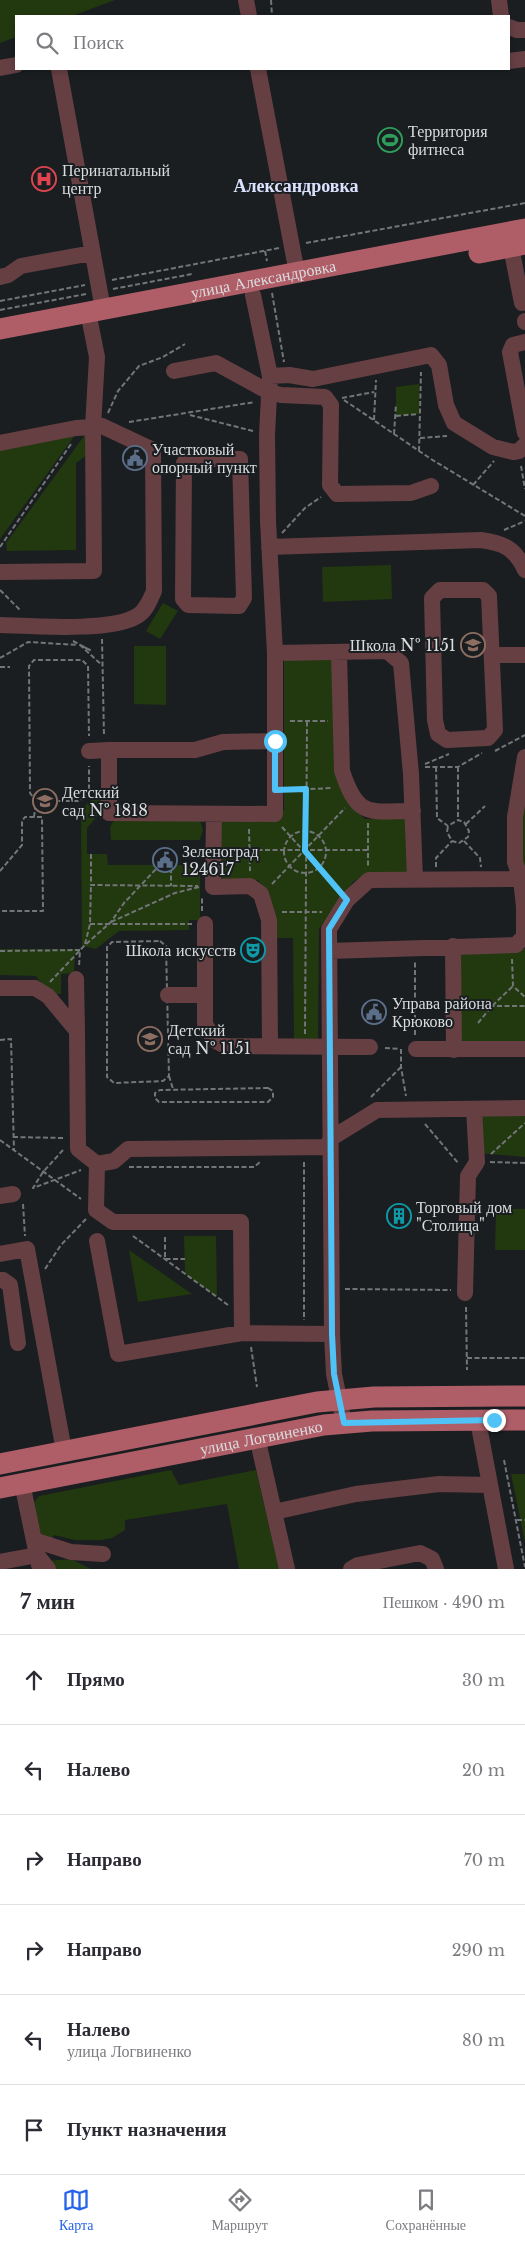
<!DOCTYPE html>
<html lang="ru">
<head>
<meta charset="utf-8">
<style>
  body { margin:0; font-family:"Libre Baskerville",serif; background:#f7f7f7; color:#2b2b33 }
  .stop { position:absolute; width:15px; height:15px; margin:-11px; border:4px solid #4fc3f7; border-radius:50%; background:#fff }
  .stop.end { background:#4fc3f7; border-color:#fff; box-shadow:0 1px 5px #0008 }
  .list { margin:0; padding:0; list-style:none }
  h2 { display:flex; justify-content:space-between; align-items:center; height:65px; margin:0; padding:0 20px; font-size:21px }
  h2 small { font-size:16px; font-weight:400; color:#7c7c81 }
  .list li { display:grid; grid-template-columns:32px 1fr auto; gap:15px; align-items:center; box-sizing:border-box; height:90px; padding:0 20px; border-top:1px solid #e1e1e2 }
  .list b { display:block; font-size:19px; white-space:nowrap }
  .list p { margin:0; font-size:16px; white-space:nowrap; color:#7c7c81 }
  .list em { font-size:16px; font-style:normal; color:#7c7c81 }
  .icon { flex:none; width:28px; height:28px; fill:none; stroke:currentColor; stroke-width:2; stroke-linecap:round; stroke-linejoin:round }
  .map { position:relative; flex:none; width:525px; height:1569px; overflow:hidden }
  .search { position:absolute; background:#fff; box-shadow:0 2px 8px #0003; left:15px; right:15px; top:15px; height:55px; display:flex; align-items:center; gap:12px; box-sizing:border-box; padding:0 18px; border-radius:0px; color:#7c7c81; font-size:19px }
  .sheet { height:605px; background:#fff }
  nav { display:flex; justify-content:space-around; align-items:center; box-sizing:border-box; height:70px; border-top:1px solid #e1e1e2; background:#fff; font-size:14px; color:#7c7c81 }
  nav a { display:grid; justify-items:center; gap:2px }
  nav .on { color:#2563eb }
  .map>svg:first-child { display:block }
</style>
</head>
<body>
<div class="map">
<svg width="525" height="1569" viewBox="0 0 525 1569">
  <rect width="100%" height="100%" fill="#1a1e21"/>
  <path fill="#22380f" d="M0,0H115L72,16H16V37L0,43Z
    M419,384V414L396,416V387Z
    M78,431L0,539V446Z
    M87,432V455L76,463V550L7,551L6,543Z
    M391,565L392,599L323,602L322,567Z
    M163,603L178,611L160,639L146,631Z
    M134,646H166V705L134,704Z
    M284,659H332L336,779L351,805L365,819L409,818L411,873L365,874L353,882L319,929L318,1040L294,1041L293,938H274V910L258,880H222L221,820H276L284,810Z
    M525,778V875L520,836Z
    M99,792L105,807L87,828V854H107L108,865H154V870H172V865H200V920H189V930L119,931L96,949L82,946L81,810Z
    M114,820H200L203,830L200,840H111L110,827Z
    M0,949H81L75,955L74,973L61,974V994H50L36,976L0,975Z
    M525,949V1045L457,1047L456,951Z
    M525,1115V1157L478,1153V1116Z
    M496,1209H525V1250H495Z
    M184,1236H216L217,1297L185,1274Z
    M129,1250L192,1294L138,1302Z
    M171,1470L179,1485L256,1470L279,1569H239L227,1504L125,1520V1530L112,1538L101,1540H75L54,1535L51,1541L39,1538L32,1505L39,1496Z
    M511,1474H525V1542Z
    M71,1559L91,1569H52L46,1561Z"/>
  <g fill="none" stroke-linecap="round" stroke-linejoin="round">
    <path stroke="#727678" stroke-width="2" stroke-dasharray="5 2.5" stroke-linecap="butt" d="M271,0L272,16
      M306,243L525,203
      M265,251L267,261
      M112,280L279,248
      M113,289L192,274
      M272,293L284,362
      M0,301L85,285
      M0,310L86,294
      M342,398L374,392
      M344,400L431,459L525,516
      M108,413L118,391L139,366L163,357L185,344
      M190,415L253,431
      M396,416L418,414
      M374,420L376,380
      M129,422L255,402
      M394,434L396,404
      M420,438L447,436
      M419,451L421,372
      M521,466L525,489
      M473,485L494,461
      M504,530L525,521
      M282,533L305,508L321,497
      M0,547L71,444
      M0,590L21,611
      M102,639L104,736
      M73,641L90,650L80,645L103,666
      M0,658L28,642L78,645
      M0,667H10
      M290,721H328
      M495,751L525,735
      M425,764L449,754
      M425,767H458L482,753
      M436,767L437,818L448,826L458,820L464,822L469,831L468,837L459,843L452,841L447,832L448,826
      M458,767V820
      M288,790L333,788
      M36,801H78L89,795V766
      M34,817L36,801L30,793L29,666L34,660H82L88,666L89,736
      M368,823V866
      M466,824L485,806
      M282,827L337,888
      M249,829L250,871
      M284 852a21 21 0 1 1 42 0a21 21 0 1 1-42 0Z
      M464,841L480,858L481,867
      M250,850H368
      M91,854V885L198,886
      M436,867V858L452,841
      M0,871L22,845V821L25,817H42L43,911H0
      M272,884L345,808
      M202,911V896
      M282,912H322
      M111,922L175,893L199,887
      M90,924H192
      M160,941L166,946L169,1076L163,1081L114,1083L107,1077V947L112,942Z
      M85,944L90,924L91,885
      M0,951L80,950L79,966
      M512,959L513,986L525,997
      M50,982L85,945L111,922L124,903L156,869L165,864L171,869V886
      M415,1004L440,1005
      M467,1006H525
      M478,1023L492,1006L513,986
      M305,1034L307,721
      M415,1035V962
      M0,1040L11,1039L14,1150
      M385,1048L400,1049
      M401,1049V1067L406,1096
      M169,1076L173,1089
      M268,1088L273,1091V1097L268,1102H159L155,1098V1093L160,1090Z
      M371,1097L401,1067
      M425,1124L459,1164
      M13,1137L64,1138
      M0,1140L81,1199
      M63,1150L43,1172L33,1188L81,1170
      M491,1154L525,1123
      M304,1162V1320
      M490,1162L525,1163
      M129,1167H254L260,1162
      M23,1204L25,1236
      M133,1236L228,1305
      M165,1237V1259H185
      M45,1269L61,1245L86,1219
      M345,1289L451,1290
      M466,1307L467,1370
      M251,1347L257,1387
      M467,1358H525
      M504,1460L525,1567
      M517,1520H525"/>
    <path stroke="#663f43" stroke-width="16" d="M246,0L249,16
      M499,0L501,16
      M509,27L517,30H525
      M509,61L525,59
      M0,68L16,65
      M59,69L103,309
      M258,69L297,273
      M509,237L522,303
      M0,277L8,275L21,266L92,253
      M253,295L270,376L267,435L268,521L275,653V814L109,813V750H195L223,742L275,741
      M525,321V322
      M525,342L513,345L510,352L525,433
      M174,371L216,363L269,392L281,395L325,397L331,405L330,485L337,494L411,493L431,486
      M270,376L289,375L313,379L431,355L439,365L446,405L454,423L493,447L513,452L519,451L525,445
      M0,443L76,428L93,427L94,571L0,572
      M188,459H240L244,598L239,606L188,605L183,599L184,463Z
      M269,547L481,540C503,543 515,548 525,570
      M440,590H483L489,596L495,730L488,738L447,740L438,734L435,720L432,598Z
      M0,625C31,626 113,632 137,616C146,611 150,600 154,591L153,450L102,426L93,427L97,357L88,312
      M275,653L387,651L401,663L411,774L415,879
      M339,653L342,771C358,819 369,811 413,811
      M494,655H525
      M89,751L109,750
      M214,814L213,887L250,886L261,894L269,920L270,1046
      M205,924V1024L214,1040L225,1046L370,1047
      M453,946L454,1050
      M329,951L516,945L524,936V907L521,879L515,862V817L525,757
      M0,988H35L48,996L77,1031L76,979
      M168,995H205
      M77,1031L78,1149L97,1164L114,1161L128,1149L330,1147
      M416,1049H525
      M330,1139L377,1110L525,1108
      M97,1164L96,1210L113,1222H241L242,1333
      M0,1196L13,1194
      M97,1241L118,1354L242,1333L332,1334
      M0,1254L27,1249L64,1451
      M0,1280H3L10,1285L18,1343
      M465,1293L468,1176L477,1162L474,1109
      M478,1421L506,1569
      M344,1423L334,1374L332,1334L329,929L347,900L369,880L521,879
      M257,1437L287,1569
      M22,1483L37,1555L48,1569
      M274,1512L356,1494L439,1484L489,1485
      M34,1540L71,1552L103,1554
      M0,1562L37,1555L39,1565
      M351,1569L358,1565L420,1553L432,1559L436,1569"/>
    <g stroke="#af5e68" stroke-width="21">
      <path d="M479,253L525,244"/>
      <path id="s1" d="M0,329L525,229"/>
      <path d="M0,1464L317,1402L374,1397L525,1396"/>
      <path id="s2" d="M0,1488L324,1425L372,1421L525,1420"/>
    </g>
  </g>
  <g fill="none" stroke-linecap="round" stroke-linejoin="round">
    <path stroke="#4fc3f7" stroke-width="6" d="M275,741V790L306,789L305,851L347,900L329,929L332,1334L334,1374L344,1423L494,1420"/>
  </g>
  <defs>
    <symbol id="stadium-ring" viewBox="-11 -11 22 22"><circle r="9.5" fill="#1a1e21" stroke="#2e9e5b" stroke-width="1.5"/><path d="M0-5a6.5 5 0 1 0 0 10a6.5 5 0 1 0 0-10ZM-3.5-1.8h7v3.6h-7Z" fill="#2e9e5b"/></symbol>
    <symbol id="hospital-ring" viewBox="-11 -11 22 22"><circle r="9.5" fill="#1a1e21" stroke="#e0444e" stroke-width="1.5"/><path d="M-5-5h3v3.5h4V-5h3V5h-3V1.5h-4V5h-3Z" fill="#e0444e"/></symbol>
    <symbol id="civic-ring" viewBox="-11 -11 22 22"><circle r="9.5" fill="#1a1e21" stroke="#5c6f8a" stroke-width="1.5"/><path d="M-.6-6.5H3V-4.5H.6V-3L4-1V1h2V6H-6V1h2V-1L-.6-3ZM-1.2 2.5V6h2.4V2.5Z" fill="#5c6f8a"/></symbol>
    <symbol id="school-ring" viewBox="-11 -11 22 22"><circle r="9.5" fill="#1a1e21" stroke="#8d6e63" stroke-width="1.5"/><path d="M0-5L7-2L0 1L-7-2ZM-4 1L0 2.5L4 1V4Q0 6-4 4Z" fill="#8d6e63"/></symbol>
    <symbol id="theatre-ring" viewBox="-11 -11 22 22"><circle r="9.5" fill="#1a1e21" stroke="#0f9aa8" stroke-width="1.5"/><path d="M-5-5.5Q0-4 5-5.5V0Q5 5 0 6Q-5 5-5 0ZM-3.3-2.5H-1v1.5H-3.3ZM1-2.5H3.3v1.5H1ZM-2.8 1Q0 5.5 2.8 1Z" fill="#0f9aa8"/></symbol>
    <symbol id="building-ring" viewBox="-11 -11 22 22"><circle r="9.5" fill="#1a1e21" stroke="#0f9aa8" stroke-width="1.5"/><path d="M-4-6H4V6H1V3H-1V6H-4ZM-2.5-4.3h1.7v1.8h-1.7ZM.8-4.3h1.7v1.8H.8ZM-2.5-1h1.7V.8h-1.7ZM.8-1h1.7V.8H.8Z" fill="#0f9aa8"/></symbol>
  </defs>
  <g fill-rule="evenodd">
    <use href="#stadium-ring" x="376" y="126" width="28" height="28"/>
    <use href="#hospital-ring" x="30" y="165" width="28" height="28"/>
    <use href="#civic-ring" x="121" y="444" width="28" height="28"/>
    <use href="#school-ring" x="459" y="631" width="28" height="28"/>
    <use href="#school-ring" x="31" y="787" width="28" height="28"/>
    <use href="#civic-ring" x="151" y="846" width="28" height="28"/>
    <use href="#theatre-ring" x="239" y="936" width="28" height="28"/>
    <use href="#civic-ring" x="360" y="998" width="28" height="28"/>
    <use href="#school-ring" x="136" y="1025" width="28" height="28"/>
    <use href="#building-ring" x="385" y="1202" width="28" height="28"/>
  </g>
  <g text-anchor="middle" stroke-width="4" stroke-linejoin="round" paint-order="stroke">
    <g font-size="16" fill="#dadddf" stroke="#1a1e21" text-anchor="start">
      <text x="408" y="137">Территория<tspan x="408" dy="18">фитнеса</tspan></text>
      <text x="62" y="176">Перинатальный<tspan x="62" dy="18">центр</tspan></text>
      <text x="152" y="455">Участковый<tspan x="152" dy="18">опорный пункт</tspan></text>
      <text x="456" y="651" text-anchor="end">Школа № 1151</text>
      <text x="62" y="798">Детский<tspan x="62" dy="18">сад № 1818</tspan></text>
      <text x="182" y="857">Зеленоград<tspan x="182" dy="18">124617</tspan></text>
      <text x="236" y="956" text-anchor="end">Школа искусств</text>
      <text x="392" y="1009">Управа района<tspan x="392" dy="18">Крюково</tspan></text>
      <text x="168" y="1036">Детский<tspan x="168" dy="18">сад № 1151</tspan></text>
      <text x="416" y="1213">Торговый дом<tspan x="416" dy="18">"Столица"</tspan></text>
    </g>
    <g font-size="16" fill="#dadddf" stroke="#1a1e21">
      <text dy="6" stroke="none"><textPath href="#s1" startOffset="268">улица Александровка</textPath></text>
      <text dy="6" stroke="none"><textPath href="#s2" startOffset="266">улица Логвиненко</textPath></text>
    </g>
    <g font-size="18" font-weight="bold" fill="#dbe2ff" stroke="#1a1e21">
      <text x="296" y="192">Александровка</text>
    </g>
  </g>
</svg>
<div class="stop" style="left:275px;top:741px"></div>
<div class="stop end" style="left:494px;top:1420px"></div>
<div class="search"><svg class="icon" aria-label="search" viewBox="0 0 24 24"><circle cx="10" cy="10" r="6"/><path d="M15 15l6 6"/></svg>Поиск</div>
</div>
<section class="sheet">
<h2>7 мин<small>Пешком · 490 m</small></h2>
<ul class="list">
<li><svg class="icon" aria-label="ahead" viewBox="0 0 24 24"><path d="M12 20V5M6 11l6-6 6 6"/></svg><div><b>Прямо</b></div><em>30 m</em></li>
<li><svg class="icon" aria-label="left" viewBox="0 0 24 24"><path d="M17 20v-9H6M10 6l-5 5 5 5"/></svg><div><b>Налево</b></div><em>20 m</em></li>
<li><svg class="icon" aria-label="right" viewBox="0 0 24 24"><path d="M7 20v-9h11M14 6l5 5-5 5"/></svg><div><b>Направо</b></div><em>70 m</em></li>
<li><svg class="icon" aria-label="right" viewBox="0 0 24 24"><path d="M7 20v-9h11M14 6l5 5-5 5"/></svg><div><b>Направо</b></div><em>290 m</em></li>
<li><svg class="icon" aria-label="left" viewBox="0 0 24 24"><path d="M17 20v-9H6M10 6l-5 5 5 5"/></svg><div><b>Налево</b><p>улица Логвиненко</p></div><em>80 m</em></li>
<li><svg class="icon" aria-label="arrive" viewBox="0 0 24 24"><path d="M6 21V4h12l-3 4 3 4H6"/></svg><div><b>Пункт назначения</b></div></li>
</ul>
</section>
<nav>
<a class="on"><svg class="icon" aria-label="map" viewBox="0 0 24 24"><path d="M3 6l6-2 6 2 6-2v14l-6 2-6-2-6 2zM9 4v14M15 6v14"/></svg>Карта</a>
<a><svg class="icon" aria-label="directions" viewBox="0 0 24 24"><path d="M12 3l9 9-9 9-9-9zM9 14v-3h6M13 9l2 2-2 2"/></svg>Маршрут</a>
<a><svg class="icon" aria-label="saved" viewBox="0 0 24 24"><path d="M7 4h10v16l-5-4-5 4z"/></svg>Сохранённые</a>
</nav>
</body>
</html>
